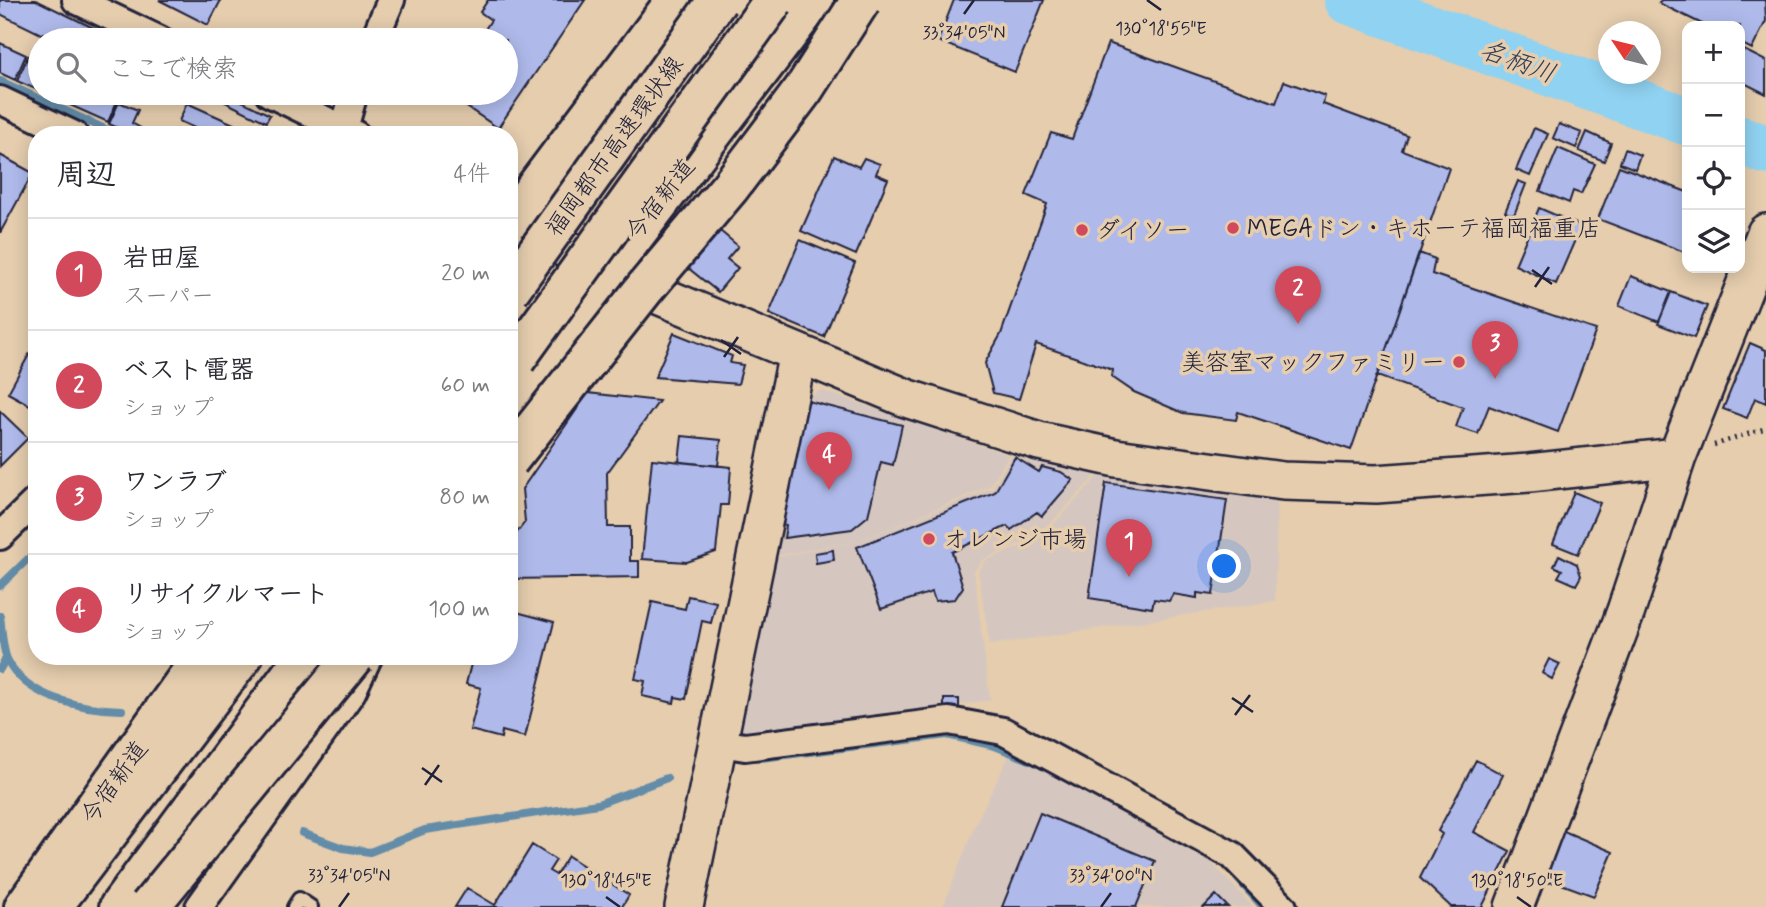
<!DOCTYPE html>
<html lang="ja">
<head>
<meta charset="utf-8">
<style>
  body { margin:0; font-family:Mynerve,"Klee One",sans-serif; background:#f7f7f7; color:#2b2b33 }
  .controls { position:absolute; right:21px; top:21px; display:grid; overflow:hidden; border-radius:14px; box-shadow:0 4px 18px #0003 }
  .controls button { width:63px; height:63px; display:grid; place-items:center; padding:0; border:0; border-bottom:2px solid #e1e1e2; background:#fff; color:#2b2b33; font:35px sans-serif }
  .compass { position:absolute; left:1598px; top:21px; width:63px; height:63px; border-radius:50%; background:#fff; box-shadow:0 4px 18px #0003; rotate:305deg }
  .you { position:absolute; left:1225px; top:567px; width:24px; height:24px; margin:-18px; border:5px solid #fff; border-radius:50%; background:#1a73e8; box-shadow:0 0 0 10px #1a73e833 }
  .badge { display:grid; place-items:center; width:46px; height:46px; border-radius:50%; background:#d1495b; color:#fff; font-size:23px; font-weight:700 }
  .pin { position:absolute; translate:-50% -58px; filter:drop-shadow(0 2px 4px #0008) }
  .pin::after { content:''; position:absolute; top:37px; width:24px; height:21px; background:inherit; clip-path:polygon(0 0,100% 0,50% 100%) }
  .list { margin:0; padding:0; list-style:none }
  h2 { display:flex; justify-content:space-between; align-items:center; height:91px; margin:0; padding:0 28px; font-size:30px }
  h2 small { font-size:23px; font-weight:400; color:#7c7c81 }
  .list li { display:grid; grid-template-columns:46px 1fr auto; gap:21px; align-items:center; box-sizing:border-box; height:112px; padding:0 28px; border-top:2px solid #e1e1e2 }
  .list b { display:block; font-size:26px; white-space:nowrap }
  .list p { margin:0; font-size:23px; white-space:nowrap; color:#7c7c81 }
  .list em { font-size:23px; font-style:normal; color:#7c7c81 }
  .icon { flex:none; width:38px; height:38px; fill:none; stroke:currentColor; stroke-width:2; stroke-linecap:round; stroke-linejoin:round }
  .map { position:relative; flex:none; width:1766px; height:907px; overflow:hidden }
  .search { position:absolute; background:#fff; box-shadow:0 4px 18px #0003; left:28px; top:28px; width:490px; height:77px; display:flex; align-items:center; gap:18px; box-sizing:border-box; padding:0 24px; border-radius:38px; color:#7c7c81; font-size:26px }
  .panel { position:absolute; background:#fff; box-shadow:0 4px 18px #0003; left:28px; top:126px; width:490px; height:539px; border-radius:28px }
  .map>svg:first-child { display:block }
</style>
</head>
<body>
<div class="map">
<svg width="1766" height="907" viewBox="0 0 1766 907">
  <rect width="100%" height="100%" fill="#e5cdae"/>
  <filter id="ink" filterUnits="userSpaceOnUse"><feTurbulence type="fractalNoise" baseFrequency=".0143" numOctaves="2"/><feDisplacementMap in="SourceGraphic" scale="14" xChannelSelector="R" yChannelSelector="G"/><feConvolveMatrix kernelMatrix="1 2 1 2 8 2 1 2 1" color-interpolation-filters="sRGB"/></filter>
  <g filter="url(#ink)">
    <path fill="#d5c7c0" d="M821,390L1009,455L990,486L859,541L992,488L1011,456L1096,475L1051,523L1021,543L983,560L974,571L990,700L747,738L731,728L766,559L858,541L767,557L803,401Z
      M1101,473L1277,501L1275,601L990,645L978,572L985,561L1023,545L1053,525Z
      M1011,752L1212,863L1253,907H943L975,825Z"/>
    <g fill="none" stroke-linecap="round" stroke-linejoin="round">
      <path stroke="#648ca8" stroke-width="8" d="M0,81L118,135
        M0,586L37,550
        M0,616C2,629 2,647 7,659C26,699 83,709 122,710
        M0,669L6,658
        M761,758L947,735L995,746L1032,761
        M302,833L343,848L370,852L425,830L598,804L667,778
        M1237,878L1263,907"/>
      <path stroke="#90d2f1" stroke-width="49" d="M1349,0L1687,121
        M1740,140L1766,150"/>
    </g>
    <path fill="#afbaeb" stroke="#22223b" stroke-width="2" d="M0,0H36L118,40H60L44,33L43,35L0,14Z
      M159,0H221L208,25Z
      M488,0H585L498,128L446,93H506V40H478L491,20L480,12Z
      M954,0H1044L1015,72L938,41Z
      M1661,0H1765L1766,21L1752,49L1740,43V26H1706L1659,3Z
      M0,43L26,55L15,80L0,73Z
      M1108,43L1276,103L1284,81L1325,96L1323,104L1407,135L1402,150L1449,168L1351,450L1238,412L1236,420L1183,413L1134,392L1112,377L1113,370L1036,344L1019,399L993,393L985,363L1001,334L1047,204L1026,195L1051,133L1072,139Z
      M1740,48L1766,61V94L1740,81Z
      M28,56L40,61V91L17,81Z
      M43,93H110L119,97L108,122Z
      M207,93H226L270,115L266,122Z
      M119,102L138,110L132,123L153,135H134L109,124Z
      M187,103L258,135H210L179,121Z
      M1559,124L1582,133L1576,148L1553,138Z
      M1534,128L1548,134L1530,176L1516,170Z
      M1587,132L1611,143L1604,161L1579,151Z
      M1558,148L1595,164L1581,194L1573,191L1569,203L1540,191Z
      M1625,149L1640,155L1635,169L1620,163Z
      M0,155L33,173L0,233Z
      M834,156L859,167L864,158L880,164L876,174L888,179L856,255L801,231Z
      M1619,166L1687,192V253L1598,219Z
      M1518,181L1526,184L1514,215L1505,212Z
      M1539,208L1581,226L1556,284L1515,265Z
      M713,225L738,246L727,259L738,268L718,292L682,263Z
      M800,240L855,263L824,337L769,314Z
      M1419,253L1435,259L1432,274L1596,330L1558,432L1489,406L1478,434L1456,427L1463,407L1377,376Z
      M1631,276L1671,292L1659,322L1619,306Z
      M1671,292L1707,306L1694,338L1658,324Z
      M674,333L732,356L730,363L743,365L738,384L655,377Z
      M37,340V409L8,393Z
      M1750,343L1766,350V403L1755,398L1747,418L1723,409Z
      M588,393L659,401L607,473L608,527H630V561H639V577L509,579V543L525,522L522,489Z
      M804,400L902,425L893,465L881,462L868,516L852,529L784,538L786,525L777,523Z
      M0,411L28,438L0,466Z
      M682,436L721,440L718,466L679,462Z
      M1015,457L1039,472L1042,467L1061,472L1073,480L1042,516L1037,512L1011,530L1007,526L952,552L963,587L955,599L935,601L932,592L881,609L857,547L995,492Z
      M652,459L731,467L728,505H721L716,552L687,562L642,559Z
      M1106,483L1227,500L1213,595L1197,593V598L1173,594L1169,601L1154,599L1152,608L1089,598Z
      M1574,492L1600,503L1578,554L1553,544Z
      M833,550L834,560L816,563L815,553Z
      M1559,555L1577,564L1581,576L1576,585L1558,577L1562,570L1554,566Z
      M688,596L716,602L711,623L702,621L686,699L675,697L674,703L642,696L645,681L635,679L652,602L685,609Z
      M509,610L554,622L525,737L502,731L501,738L470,730L481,688L466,684L473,656L487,660L488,656H509Z
      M1549,659L1560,664L1552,679L1542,673Z
      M944,699H959V709H944Z
      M1476,760L1503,775L1474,832L1510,851L1482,907H1451L1420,878L1442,834L1438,831Z
      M1040,813L1155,861L1136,907H1002Z
      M1559,829L1613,852L1594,896L1556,882L1536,884Z
      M532,845L556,860L549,871L556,875L568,856L629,895L622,907H455L467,888L495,905Z
      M1216,895L1228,907H1204Z"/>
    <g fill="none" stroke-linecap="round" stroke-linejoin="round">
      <defs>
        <path id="lane" d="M294,907L299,899L311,907"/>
        <path id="street" d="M76,0L160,40
          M374,40L391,0
          M269,93L356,135
          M0,100L74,135
          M344,129L354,93
          M0,536L37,500
          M720,743L745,747L949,721L1003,731L1232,855L1283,907
          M199,907L352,692L368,658"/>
        <path id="secondary" d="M519,225L651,292L906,398L1039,441L1116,458L1283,481L1376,484L1529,473L1677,457
          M684,907L798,353
          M1514,907L1626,611L1677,457L1766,233"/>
        <path id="highway" d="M509,223L676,0
          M509,400L814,0
          M24,907L203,656
          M52,907L243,656
          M119,907L305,656"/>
      </defs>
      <use href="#lane" stroke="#22223b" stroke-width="18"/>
      <use href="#street" stroke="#22223b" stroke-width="32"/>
      <use href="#secondary" stroke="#22223b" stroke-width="42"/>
      <use href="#highway" stroke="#22223b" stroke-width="44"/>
      <path stroke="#22223b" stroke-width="4.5" stroke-dasharray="2 5" stroke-linecap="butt" d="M1714,445L1766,428"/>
      <use href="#lane" stroke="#e5cdae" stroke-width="12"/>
      <use href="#street" stroke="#e5cdae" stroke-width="26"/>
      <use href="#secondary" stroke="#e5cdae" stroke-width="37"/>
      <use href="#highway" stroke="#e5cdae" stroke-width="38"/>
      <defs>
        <path id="highway-bridge" d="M509,291L718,0
          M516,359L774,0
          M509,460L645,288L730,187L804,89L861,0
          M149,907L355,656"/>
      </defs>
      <use href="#highway-bridge" stroke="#22223b" stroke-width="44" stroke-linecap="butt"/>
      <use href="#highway-bridge" stroke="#e5cdae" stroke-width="38"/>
    </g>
  </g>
  <path fill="none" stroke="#22223b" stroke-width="2.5" d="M1147,0L1161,10M964,14L974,0M1532,270L1552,284M1535,287L1549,267M721,340L741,354M724,357L738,337M1232,698L1253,712M1235,715L1250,695M422,768L442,782M425,785L439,765M606,897L620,907M1517,897L1531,907M339,907L349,893M1101,907L1111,893"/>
  <g fill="#d1495b" stroke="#e5cdae" stroke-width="2.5">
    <circle cx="1233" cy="228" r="7"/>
    <circle cx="1082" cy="230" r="7"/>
    <circle cx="1459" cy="362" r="7"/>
    <circle cx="929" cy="539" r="7"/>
  </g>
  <g text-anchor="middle" stroke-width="7" stroke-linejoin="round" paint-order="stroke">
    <g font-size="24" fill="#22223b" stroke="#e5cdae">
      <text transform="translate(614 146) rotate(-54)" y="8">福岡都市高速環状線</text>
      <text transform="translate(660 199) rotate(-52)" y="8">今宿新道</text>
      <text transform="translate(114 782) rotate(-54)" y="8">今宿新道</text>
    </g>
    <g font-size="24" fill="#22223b" stroke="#e5cdae" text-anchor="start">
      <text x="1247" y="236">MEGAドン・キホーテ福岡福重店</text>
      <text x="1096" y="238">ダイソー</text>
      <text x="1445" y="370" text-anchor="end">美容室マックファミリー</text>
      <text x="943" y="547">オレンジ市場</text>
    </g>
    <g font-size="26" font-style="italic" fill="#323c56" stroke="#e5cdae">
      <text transform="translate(1518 61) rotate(20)" y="9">名柄川</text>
    </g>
  </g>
  <g font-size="18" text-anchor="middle" fill="#22223b" stroke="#e5cdae" stroke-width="7" stroke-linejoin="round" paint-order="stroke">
    <text x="1161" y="34">130°18'55"E</text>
    <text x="964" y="38">33°34'05"N</text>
    <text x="349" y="881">33°34'05"N</text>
    <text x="1111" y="881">33°34'00"N</text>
    <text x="606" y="886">130°18'45"E</text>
    <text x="1517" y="886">130°18'50"E</text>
  </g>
</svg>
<div class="controls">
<button>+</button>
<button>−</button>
<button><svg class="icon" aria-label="locate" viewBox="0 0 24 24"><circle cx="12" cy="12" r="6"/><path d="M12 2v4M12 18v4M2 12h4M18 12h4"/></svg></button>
<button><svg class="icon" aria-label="layers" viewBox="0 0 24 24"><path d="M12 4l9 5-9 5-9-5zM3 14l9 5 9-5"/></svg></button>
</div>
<svg class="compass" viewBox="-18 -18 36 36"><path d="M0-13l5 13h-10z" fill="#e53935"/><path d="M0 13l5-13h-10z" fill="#7c7c81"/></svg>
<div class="you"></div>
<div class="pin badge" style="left:1129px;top:577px">1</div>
<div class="pin badge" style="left:1298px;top:324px">2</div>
<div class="pin badge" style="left:1495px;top:379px">3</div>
<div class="pin badge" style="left:829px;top:490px">4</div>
<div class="search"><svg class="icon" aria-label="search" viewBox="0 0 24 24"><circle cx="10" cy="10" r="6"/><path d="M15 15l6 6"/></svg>ここで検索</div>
<section class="panel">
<h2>周辺<small>4件</small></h2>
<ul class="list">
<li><span class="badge">1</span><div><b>岩田屋</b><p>スーパー</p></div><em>20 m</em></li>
<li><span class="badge">2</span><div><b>ベスト電器</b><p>ショップ</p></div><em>60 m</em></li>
<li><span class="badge">3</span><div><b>ワンラブ</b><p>ショップ</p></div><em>80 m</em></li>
<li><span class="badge">4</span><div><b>リサイクルマート</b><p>ショップ</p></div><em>100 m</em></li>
</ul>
</section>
</div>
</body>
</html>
